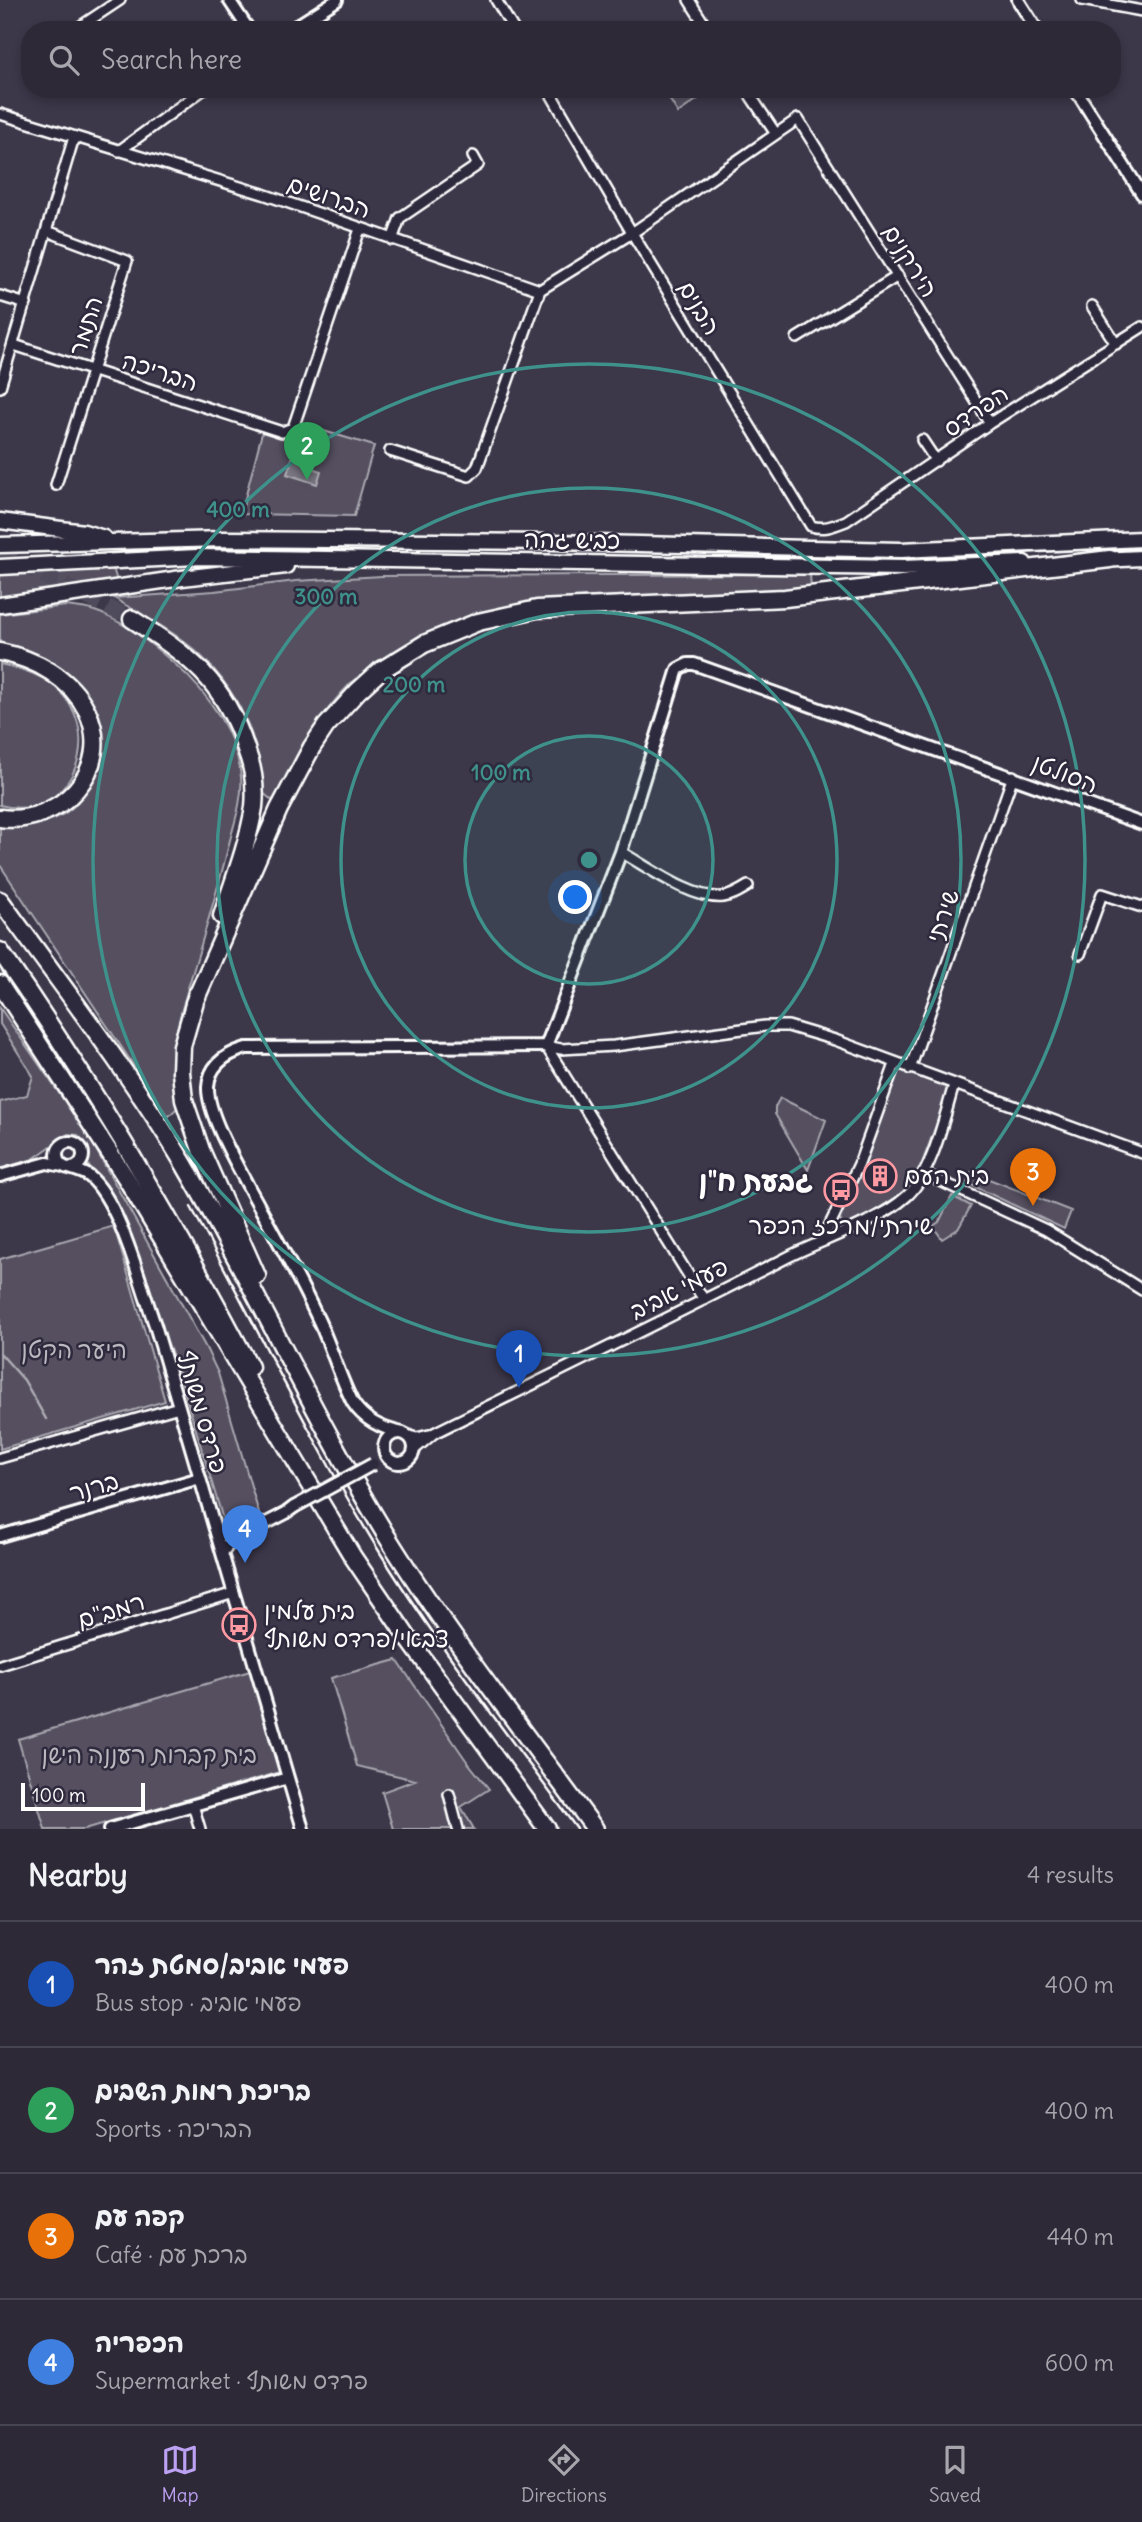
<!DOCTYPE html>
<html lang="en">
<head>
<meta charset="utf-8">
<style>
  body { margin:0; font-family:Delius,"Playpen Sans Hebrew",sans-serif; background:#393542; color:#f1f3f6 }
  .scale { position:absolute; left:21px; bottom:18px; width:124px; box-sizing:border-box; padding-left:7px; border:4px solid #fff; border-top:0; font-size:19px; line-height:24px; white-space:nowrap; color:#fff; -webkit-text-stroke:5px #2f2a3d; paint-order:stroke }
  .you { position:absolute; left:576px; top:898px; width:24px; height:24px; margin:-18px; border:5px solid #fff; border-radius:50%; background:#1a73e8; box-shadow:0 0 0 10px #1a73e833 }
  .badge { display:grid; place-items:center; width:46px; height:46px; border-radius:50%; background:#bca0f2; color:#fff; font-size:23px; font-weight:700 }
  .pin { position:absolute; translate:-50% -58px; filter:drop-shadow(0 2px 4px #0008) }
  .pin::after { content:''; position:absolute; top:37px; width:24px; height:21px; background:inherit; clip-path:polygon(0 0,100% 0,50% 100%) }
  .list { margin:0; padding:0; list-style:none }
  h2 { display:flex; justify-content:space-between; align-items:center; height:91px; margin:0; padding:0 28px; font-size:30px }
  h2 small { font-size:23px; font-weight:400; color:#a7a6ad }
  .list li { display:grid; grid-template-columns:46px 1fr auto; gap:21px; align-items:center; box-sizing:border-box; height:126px; padding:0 28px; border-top:2px solid #484552 }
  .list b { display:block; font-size:26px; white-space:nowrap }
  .list p { margin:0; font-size:23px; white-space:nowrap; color:#a7a6ad }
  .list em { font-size:23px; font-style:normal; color:#a7a6ad }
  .icon { flex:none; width:38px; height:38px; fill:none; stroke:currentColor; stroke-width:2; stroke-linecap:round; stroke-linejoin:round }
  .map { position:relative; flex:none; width:1142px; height:1829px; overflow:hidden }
  .search { position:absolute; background:#2d2937; box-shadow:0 4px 10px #0003; left:21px; right:21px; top:21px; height:77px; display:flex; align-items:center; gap:18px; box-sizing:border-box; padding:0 24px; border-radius:28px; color:#a7a6ad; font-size:26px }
  .sheet { height:595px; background:#2d2937 }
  nav { display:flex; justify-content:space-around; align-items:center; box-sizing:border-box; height:98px; border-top:2px solid #484552; background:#2d2937; font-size:19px; color:#a7a6ad }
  nav a { display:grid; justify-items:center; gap:4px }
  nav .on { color:#bca0f2 }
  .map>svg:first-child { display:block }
</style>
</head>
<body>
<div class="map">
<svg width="1142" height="1829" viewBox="0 0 1142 1829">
  <rect width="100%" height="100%" fill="#3c3749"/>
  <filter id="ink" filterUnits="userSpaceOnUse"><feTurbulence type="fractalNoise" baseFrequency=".0143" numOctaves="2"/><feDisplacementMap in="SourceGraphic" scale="14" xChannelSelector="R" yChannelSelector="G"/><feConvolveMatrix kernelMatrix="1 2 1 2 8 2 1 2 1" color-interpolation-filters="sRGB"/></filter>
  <g filter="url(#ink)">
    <path fill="#555060" stroke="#aaa8b0" stroke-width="2" d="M663,89H712L678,113Z
      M300,424L374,446L354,516L241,514L263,429L293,438Z
      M113,568L117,581L0,598V575Z
      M810,574L811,589C762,591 712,594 662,595C565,598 481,596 395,651C381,661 365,670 352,682C317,716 296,759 274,802L262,792C261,733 230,675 182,640C161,624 136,612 114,598L214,591L296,581L382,576Z
      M66,606C74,607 84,608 92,610C123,620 152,644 176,665C208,693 237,734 241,777C243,798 235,821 230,840C218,890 203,939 188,988C176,1031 165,1062 178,1107L168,1117L0,865V824C29,828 70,822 84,792C91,775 94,755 99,738L53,665L37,654L0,644V614Z
      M0,664C22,669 46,675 62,694C105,742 67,824 0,805Z
      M0,1008L88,1135L206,1348L218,1373L260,1517L229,1530L225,1526L177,1367L114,1205L92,1175L87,1161V1148L78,1135L68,1134L33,1159L0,1169V1102L27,1095L33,1076L0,1024Z
      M898,1069L950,1088L919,1171L905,1192L861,1219L848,1225L842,1224L840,1219Z
      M780,1098L826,1120L808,1170L775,1114V1107Z
      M971,1172L1071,1211L1064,1229L967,1183Z
      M952,1196L971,1206L958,1229L942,1239L933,1226L939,1222Z
      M114,1226L165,1401L0,1449V1259Z
      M397,1660L466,1760L489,1789L461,1807L474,1829H393L382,1792L415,1780L357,1766L331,1678Z
      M250,1671L280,1772L85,1829H45L18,1739Z"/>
    <path fill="#797682" stroke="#afadb4" stroke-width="2" d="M296,447L311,452L307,466L321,471L317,484L287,474Z"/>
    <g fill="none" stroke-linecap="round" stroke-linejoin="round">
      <path stroke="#afadb4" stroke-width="2.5" d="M0,1353L24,1380L46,1419"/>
      <path stroke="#504b5b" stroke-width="16" stroke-dasharray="16 8" stroke-linecap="butt" d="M0,554L132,619"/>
      <defs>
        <path id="minor" d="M496,0L514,30
          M689,0L708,30
          M1082,0L1142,11
          M75,30L120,0
          M548,89L632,233L811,526C824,530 833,526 846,521L990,423L1142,327
          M746,89L776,134
          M0,114L263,194L540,290L632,233L798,119L990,423
          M119,151L204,89
          M47,231L127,261L56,485
          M392,240L400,218L478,165L473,156
          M0,296L26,304
          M1092,306L1116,344
          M797,338L898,276
          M14,345L282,432L293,428L360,229
          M0,387L74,137
          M922,440L936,461
          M390,451L469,476L477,468L540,290
          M621,852C648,867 692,900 723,897C732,896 740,891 748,886
          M1080,954L1102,894L1142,907
          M546,1046L561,1049L614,1046L765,1026H788L835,1040L1142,1153
          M546,1046L704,1300
          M910,1069L1013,776
          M923,1173L1046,1230L1142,1290
          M823,1239L859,1164L895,1064
          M409,1436L417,1438L429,1435
          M415,1449L434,1433C553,1374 672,1317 790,1256C826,1238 877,1223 907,1196C933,1172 944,1117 954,1085
          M0,1458L179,1407
          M0,1665L234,1593
          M449,1794L458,1829
          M193,1805L200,1829"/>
        <path id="tertiary" d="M229,0L249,30
          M1018,0L1037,30
          M290,30L337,0
          M1075,89L1142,194
          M57 1155a13 13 0 1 1 26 0a13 13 0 1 1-26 0Z
          M69,1168C76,1170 83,1172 89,1176C120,1201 141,1287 155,1325L303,1829
          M0,1176L47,1163L63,1166
          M384 1448a15 15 0 1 1 30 0a15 15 0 1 1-30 0Z
          M403,1433C382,1429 364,1420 353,1403C339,1376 331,1346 318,1319C297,1274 272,1230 248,1186C236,1163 207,1113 208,1087C209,1065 226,1054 246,1048L546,1046L621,852L678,669L688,664H694L1142,824
          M0,1536L200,1478
          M222,1553L230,1542L286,1513L294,1507
          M110,1829L288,1778"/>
        <path id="trunk" d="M0,521L84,532L104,538
          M0,545L223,539L551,542L901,550L1142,539
          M1100,560L1142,558
          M0,567L197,557L903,568L1024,563
          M0,605L182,578L286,566"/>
        <path id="motorway" d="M132,619C189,656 224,680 246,749C253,767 256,787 254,807C248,844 234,880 222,916
          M0,652C35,659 70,677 87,711C115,770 59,826 0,818
          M0,900C63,987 129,1072 184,1164C255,1286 313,1415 386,1535C449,1637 524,1732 595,1829
          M0,951C93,1085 174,1223 250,1367
          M0,984L126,1178L353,1557L410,1641L547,1829
          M197,994L182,1046L181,1072L184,1100L201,1150L257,1276
          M194,1003L279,809L312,747L326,726L358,691L380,671L424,644L478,622L537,609L785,598L1110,559"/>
      </defs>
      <use href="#minor" stroke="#fff" stroke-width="14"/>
      <use href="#tertiary" stroke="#fff" stroke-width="16"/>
      <use href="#trunk" stroke="#fff" stroke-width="19"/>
      <use href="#motorway" stroke="#fff" stroke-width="21"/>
      <use href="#minor" stroke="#2f2a3d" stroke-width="9"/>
      <use href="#tertiary" stroke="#2f2a3d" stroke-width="10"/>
      <use href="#trunk" stroke="#2f2a3d" stroke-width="14"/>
      <use href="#motorway" stroke="#2f2a3d" stroke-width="16"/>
      <path stroke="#fff" stroke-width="2.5" d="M191,1207C253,1318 307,1434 374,1543C435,1642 508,1735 577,1829"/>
      <defs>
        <path id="tertiary-bridge" d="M294,1507L373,1464"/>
      </defs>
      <use href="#tertiary-bridge" stroke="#fff" stroke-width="16" stroke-linecap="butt"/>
      <use href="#tertiary-bridge" stroke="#2f2a3d" stroke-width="10"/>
    </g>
  </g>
  <circle cx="589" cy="860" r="124" fill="#3f918b" fill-opacity=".12"/>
  <g fill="none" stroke="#3f918b" stroke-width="3.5">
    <circle cx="589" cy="860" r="124"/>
    <circle cx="589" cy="860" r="248"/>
    <circle cx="589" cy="860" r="372"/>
    <circle cx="589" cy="860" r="496"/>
  </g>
  <defs>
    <symbol id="building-ring" viewBox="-11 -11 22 22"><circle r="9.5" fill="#2f2a3d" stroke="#ff9aa2" stroke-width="1.5"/><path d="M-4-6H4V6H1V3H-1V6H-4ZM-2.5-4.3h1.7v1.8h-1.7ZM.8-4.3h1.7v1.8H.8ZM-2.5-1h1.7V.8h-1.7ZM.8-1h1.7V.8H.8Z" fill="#ff9aa2"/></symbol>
    <symbol id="bus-ring" viewBox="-11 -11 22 22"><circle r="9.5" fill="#2f2a3d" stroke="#ff9aa2" stroke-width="1.5"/><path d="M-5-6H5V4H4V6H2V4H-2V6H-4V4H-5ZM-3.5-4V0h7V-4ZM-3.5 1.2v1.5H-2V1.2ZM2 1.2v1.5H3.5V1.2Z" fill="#ff9aa2"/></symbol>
  </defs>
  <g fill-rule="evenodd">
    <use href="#building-ring" x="861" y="1157" width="38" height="38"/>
    <use href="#bus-ring" x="822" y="1171" width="38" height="38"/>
    <use href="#bus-ring" x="220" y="1606" width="38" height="38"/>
  </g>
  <g text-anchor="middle" stroke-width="5" stroke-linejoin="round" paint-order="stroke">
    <g font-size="24" fill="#fff" stroke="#2f2a3d">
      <text transform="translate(329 197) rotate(19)" y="8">הברושים</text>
      <text transform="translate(910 261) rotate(58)" y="8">הירקנים</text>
      <text transform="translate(699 308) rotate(59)" y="8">הבנים</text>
      <text transform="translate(86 326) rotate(-72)" y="8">התמר</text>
      <text transform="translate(160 372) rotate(18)" y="8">הבריכה</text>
      <text transform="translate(976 411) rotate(-34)" y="8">הפרדס</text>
      <text transform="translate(572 540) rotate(1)" y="8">כביש גהה</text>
      <text transform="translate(1065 774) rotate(21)" y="8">הסולטן</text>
      <text transform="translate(943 916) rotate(-71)" y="8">שירתי</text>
      <text transform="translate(679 1289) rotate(-27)" y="8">פעמי אביב</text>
      <text transform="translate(202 1412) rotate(74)" y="8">פרדס משותף</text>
      <text transform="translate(94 1487) rotate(-16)" y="8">ברנר</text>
      <text transform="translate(111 1611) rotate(-17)" y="8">רמב"ם</text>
    </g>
    <g font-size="24" fill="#fff" stroke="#2f2a3d" text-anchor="start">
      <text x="904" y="1184">בית העם</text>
      <text x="841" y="1234" text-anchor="middle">שירתי/מרכז הכפר</text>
      <text x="264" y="1619">בית עלמין<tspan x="264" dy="28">צבאי/פרדס משותף</tspan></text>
    </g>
    <g font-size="24" fill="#bbb9bf" stroke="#2f2a3d">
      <text x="74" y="1358">היער הקטן</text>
      <text x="149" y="1763">בית קברות רעננה הישן</text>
    </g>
    <g font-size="28" font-weight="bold" fill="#fff" stroke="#2f2a3d">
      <text x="756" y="1191">גבעת ח"ן</text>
    </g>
  </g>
  <circle cx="589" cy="860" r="10" fill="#3f918b" stroke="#2f2a3d" stroke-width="3.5"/>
  <g font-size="21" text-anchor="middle" font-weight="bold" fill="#3f918b" stroke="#2f2a3d" stroke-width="5" stroke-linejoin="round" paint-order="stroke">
    <text x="238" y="517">400 m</text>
    <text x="326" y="604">300 m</text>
    <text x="414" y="692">200 m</text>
    <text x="501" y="780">100 m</text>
  </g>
</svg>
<div class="scale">100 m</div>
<div class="you"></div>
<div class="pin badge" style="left:519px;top:1388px;background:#1a4fb4">1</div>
<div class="pin badge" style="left:307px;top:480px;background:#2e9e5b">2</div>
<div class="pin badge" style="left:1033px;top:1206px;background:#e8710a">3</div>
<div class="pin badge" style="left:245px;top:1563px;background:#3f7fe0">4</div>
<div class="search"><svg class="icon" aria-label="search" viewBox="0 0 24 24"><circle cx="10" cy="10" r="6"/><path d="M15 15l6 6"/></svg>Search here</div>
</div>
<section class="sheet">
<h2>Nearby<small>4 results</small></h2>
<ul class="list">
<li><span class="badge" style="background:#1a4fb4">1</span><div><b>פעמי אביב/סמטת זהר</b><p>Bus stop · פעמי אביב</p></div><em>400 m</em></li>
<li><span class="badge" style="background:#2e9e5b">2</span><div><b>בריכת רמות השבים</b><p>Sports · הבריכה</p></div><em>400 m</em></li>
<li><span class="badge" style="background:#e8710a">3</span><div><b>קפה עם</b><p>Café · ברכת עם</p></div><em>440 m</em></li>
<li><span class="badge" style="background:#3f7fe0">4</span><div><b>הכפריה</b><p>Supermarket · פרדס משותף</p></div><em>600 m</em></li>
</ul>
</section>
<nav>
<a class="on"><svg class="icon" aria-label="map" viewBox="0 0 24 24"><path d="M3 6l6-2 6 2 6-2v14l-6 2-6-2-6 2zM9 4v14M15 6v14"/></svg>Map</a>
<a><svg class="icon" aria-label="directions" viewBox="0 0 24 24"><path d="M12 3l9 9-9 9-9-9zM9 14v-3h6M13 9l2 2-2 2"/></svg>Directions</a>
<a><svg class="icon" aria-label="saved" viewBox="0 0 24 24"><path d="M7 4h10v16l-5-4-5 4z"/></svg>Saved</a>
</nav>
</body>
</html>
